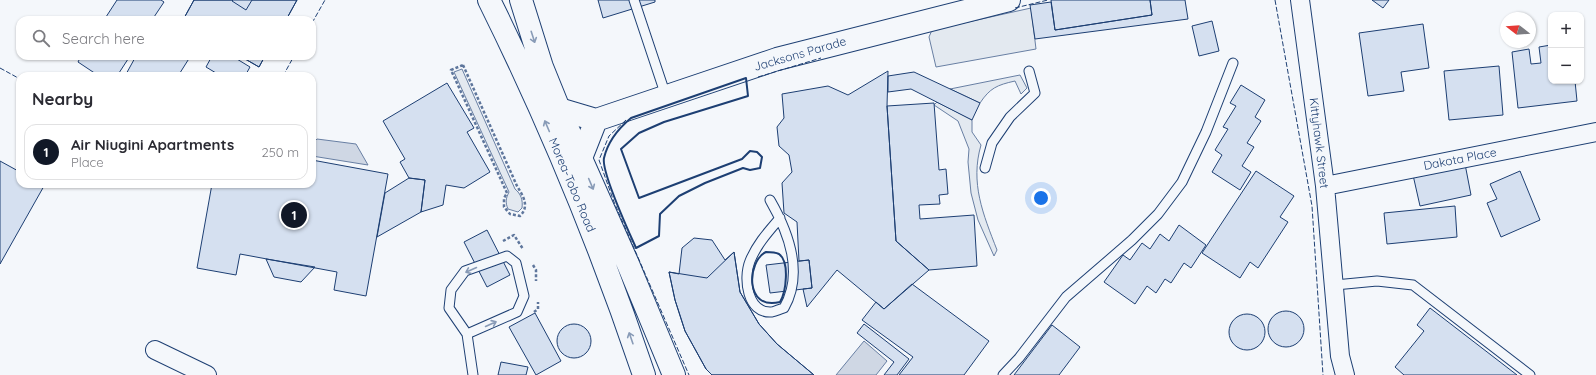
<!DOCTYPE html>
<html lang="en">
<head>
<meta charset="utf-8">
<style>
  body { margin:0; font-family:Quicksand,sans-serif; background:#f7f7f7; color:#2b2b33 }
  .controls { position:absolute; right:12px; top:12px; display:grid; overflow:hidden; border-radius:8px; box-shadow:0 1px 3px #0004 }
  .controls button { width:36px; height:36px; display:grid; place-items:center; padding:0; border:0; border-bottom:1px solid #e1e1e2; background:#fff; color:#2b2b33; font:20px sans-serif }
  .compass { position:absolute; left:1500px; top:12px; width:36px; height:36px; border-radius:50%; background:#fff; box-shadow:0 1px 3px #0004; rotate:287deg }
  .you { position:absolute; left:1041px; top:198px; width:14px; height:14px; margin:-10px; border:3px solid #fff; border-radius:50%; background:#1a73e8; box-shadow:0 0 0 6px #1a73e833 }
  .badge { display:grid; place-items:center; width:26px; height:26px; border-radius:50%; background:#111827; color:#fff; font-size:13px; font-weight:700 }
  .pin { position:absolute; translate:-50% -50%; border:2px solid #fff; box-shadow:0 1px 4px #0006 }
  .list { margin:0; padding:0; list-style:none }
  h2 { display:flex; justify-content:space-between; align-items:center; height:52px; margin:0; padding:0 16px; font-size:17px }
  h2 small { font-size:13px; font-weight:400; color:#7c7c81 }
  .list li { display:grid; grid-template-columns:26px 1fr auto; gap:12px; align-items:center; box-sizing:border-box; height:56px; margin:0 8px 8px; padding:0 8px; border:1px solid #e1e1e2; border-radius:12px }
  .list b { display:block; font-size:15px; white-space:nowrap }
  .list p { margin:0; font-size:13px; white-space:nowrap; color:#7c7c81 }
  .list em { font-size:13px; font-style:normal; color:#7c7c81 }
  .icon { flex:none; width:22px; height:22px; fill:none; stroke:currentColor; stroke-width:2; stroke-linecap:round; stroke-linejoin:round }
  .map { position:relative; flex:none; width:1596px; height:375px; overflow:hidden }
  .search { position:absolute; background:#fff; box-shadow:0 1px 3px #0004; left:16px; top:16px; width:300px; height:44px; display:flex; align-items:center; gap:10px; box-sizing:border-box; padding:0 14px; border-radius:12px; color:#7c7c81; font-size:15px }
  .panel { position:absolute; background:#fff; box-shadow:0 1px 3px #0004; left:16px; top:72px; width:300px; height:116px; border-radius:12px }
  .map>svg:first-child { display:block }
</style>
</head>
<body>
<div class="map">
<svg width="1596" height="375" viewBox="0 0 1596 375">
  <rect width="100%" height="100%" fill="#f4f7fb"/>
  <path fill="#e3e9f0" stroke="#687fa3" d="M1031,8L1036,49L936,67L929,37L932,30Z
    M462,69L515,189C521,194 523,200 522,208L518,212L508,209C505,202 506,198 509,192L454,72Z
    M1020,75L1027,88L1021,94L1015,81C997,85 990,88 980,103L950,89Z
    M937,102L972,120V132L981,145C970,183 983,214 997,250L994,256L978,220L971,193L968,162L969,149L958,121L934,105Z"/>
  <path fill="#cfd7e4" stroke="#687fa3" d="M317,139L356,144L368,165L312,156V144Z
    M864,341L887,361L876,375H836Z"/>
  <path fill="#d5e0f0" stroke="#1d3f73" d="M117,0H161L164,2L152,20H104Z
    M194,0H233L232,1L246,10L252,0H297L286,20H183Z
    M194,0H297L286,20H183Z
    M598,0H655V2L603,18Z
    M1051,0H1150L1152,15L1055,30Z
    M1150,0H1185L1188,19L1035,39L1030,5L1051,2L1055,30L1152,15Z
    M1372,0H1389L1383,8Z
    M1212,21L1219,51L1199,56L1192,26Z
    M1423,24L1429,68L1401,72L1404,91L1368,96L1359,33Z
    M1551,45V81H1575L1577,101L1518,108L1512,52L1529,49L1531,64L1541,63L1539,47Z
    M81,56H130L117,76H99L78,62Z
    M136,56H188L190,57L178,76H125Z
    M212,56H232L250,67L245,76H221L206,67Z
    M240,56H265L259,67Z
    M240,56H265L259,67Z
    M1499,66L1503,115L1449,120L1444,71Z
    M888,71L887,106L896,241L929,270L884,309L837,270L807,307L803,289L812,288L809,260L799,261L797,222L784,213L782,183L792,172L789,155L779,146L777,127L784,118L782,94L828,86L848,95Z
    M914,72L980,103L972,120L911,89L888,92V76Z
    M447,83L474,128L467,132L490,172L464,188L446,185L443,205L421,212L425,180L409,178L400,162L405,159L383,121Z
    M1241,85L1265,100L1255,117L1261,121L1247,143L1254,147L1242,166L1251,172L1240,190L1212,172L1222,155L1215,150L1228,129L1223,127L1236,106L1230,103Z
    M934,103L939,170L946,169L948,194L939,195L940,204L919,205L920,219L974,215L977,266L929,270L896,241L887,106Z
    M312,160L388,174L366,296L334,290L337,272L240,254L236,275L197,268L212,184H312Z
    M0,161L20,172V184H41L44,186L0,264Z
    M1465,164L1471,195L1420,206L1413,175Z
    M1256,171L1294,196L1280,217L1288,222L1258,268L1250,262L1240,278L1202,253Z
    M1520,171L1540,220L1501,237L1487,203L1497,199L1490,184Z
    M409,178L425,180L421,212L377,237L385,193Z
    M1455,206L1457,237L1387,244L1384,213Z
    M1179,225L1206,245L1191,268L1184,263L1171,283L1165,279L1156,293L1147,286L1135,304L1104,282L1123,255L1130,260L1142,243L1150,249L1160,234L1169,241Z
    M487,230L510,275L487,287L464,242Z
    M694,238L712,240L725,260L734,252L740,292L759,324L777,344L814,375H712L706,369L685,331L675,300L669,272L679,274L682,248Z
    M734,252L740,292L759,324L777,344L814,375H712L706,369L685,331L675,300L669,272L707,278Z
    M266,259L315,267L301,282L274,277Z
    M809,260L812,288L770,293L766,265Z
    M912,284L989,341L964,375H899L913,357L862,320L876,302L884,309Z
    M1430,308L1517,375H1404L1395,367L1424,331L1417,325Z
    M1268 329a18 18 0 1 1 36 0a18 18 0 1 1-36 0Z
    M535,313L561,361L536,375L509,327Z
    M1229 332a18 18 0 1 1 36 0a18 18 0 1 1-36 0Z
    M557 341a17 17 0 1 1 34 0a17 17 0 1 1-34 0Z
    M864,324L909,359L897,375H884L894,362L857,333Z
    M1052,325L1080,347L1059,375H1014Z
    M501,362L528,367L526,375H498Z"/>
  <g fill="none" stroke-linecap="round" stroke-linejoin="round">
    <defs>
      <path id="service" d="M634,0L666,96
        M985,168L992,143L1010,117L1035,93L1029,71
        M770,200C789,233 804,273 784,308C780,309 776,311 772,312C747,314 743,278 750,261C757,244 768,232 780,218
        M1335,285L1377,281L1413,285L1530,375
        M467,334L449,308L451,290L465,271L507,256L516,263L524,296L517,312L467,334L473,375
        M1003,375L1019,358L1066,297L1132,240L1158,214L1182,182L1206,132L1233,63"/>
      <path id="minor" d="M1300,0L1325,186L1340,356L1345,375
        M1325,186L1596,132
        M155,350L207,375"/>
      <path id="tertiary" d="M559,109L596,120L777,59L1009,0
        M581,158L596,120"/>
      <path id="secondary" d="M489,0C549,121 601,247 644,375
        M521,0L542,67L559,109L628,264L674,375"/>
    </defs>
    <use href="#service" stroke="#1d3f73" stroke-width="11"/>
    <use href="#minor" stroke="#1d3f73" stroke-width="20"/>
    <use href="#tertiary" stroke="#1d3f73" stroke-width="24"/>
    <use href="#secondary" stroke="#1d3f73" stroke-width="24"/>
    <path stroke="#5e769c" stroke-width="2.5" stroke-dasharray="3 2" stroke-linecap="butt" d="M463,65L517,186C523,196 530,206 520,216L510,214L504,207V198L507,193L451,70Z
      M503,241L514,235L523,249
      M533,265L536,270V281
      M534,312L538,309V302"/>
    <use href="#service" stroke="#f4f7fb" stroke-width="9"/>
    <use href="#minor" stroke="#f4f7fb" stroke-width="18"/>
    <use href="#tertiary" stroke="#f4f7fb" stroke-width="22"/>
    <use href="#secondary" stroke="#f4f7fb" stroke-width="22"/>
    <path stroke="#1d3f73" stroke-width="1" stroke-dasharray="5 2" stroke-linecap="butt" d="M1275,0L1312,206L1323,375
      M1015,8L1048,0
      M312,23L325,0
      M0,68L20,79
      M283,76L294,56
      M758,77L821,58
      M626,120L609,136L599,160L614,202L689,375"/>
    <path stroke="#1d3f73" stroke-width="2" d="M746,78L748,96L664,122L639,133L621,149L639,198L742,159L750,151L757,152L762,157L760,168L750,170L743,168L705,183L679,196L660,214L659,236L636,248C629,232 601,172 604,158C608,141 619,128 631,118Z
      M766,252C771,252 775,252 779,254C790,262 786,292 780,302C744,311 747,261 766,252Z"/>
  </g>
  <defs><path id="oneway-shaft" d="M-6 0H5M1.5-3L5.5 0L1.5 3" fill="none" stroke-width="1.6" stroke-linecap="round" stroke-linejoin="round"/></defs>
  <g stroke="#889bb7">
    <use href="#oneway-shaft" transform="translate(533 37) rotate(72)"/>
    <use href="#oneway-shaft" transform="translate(547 126) rotate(-113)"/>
    <use href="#oneway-shaft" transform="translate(591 184) rotate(67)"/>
    <use href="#oneway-shaft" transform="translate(471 270) rotate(156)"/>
    <use href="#oneway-shaft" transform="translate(491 324) rotate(-24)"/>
    <use href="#oneway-shaft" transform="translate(631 338) rotate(-109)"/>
  </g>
  <g text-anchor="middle" stroke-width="3" stroke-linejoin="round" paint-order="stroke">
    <g font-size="12" fill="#1d3f73" stroke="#f4f7fb">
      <text transform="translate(800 54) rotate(-16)" y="4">Jacksons Parade</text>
      <text transform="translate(1319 143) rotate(83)" y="4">Kittyhawk Street</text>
      <text transform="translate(1460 159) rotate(-11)" y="4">Dakota Place</text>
      <text transform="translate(572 185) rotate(67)" y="4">Morea-Tobo Road</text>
    </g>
  </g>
</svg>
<div class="controls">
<button>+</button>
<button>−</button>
</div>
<svg class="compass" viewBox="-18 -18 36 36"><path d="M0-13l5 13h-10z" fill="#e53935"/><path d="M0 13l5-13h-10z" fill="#7c7c81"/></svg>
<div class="you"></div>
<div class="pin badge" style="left:294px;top:215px">1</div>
<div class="search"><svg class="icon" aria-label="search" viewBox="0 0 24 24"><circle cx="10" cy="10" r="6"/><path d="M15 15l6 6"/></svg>Search here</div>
<section class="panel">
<h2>Nearby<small></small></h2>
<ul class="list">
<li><span class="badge">1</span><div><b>Air Niugini Apartments</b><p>Place</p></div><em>250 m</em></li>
</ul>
</section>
</div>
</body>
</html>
